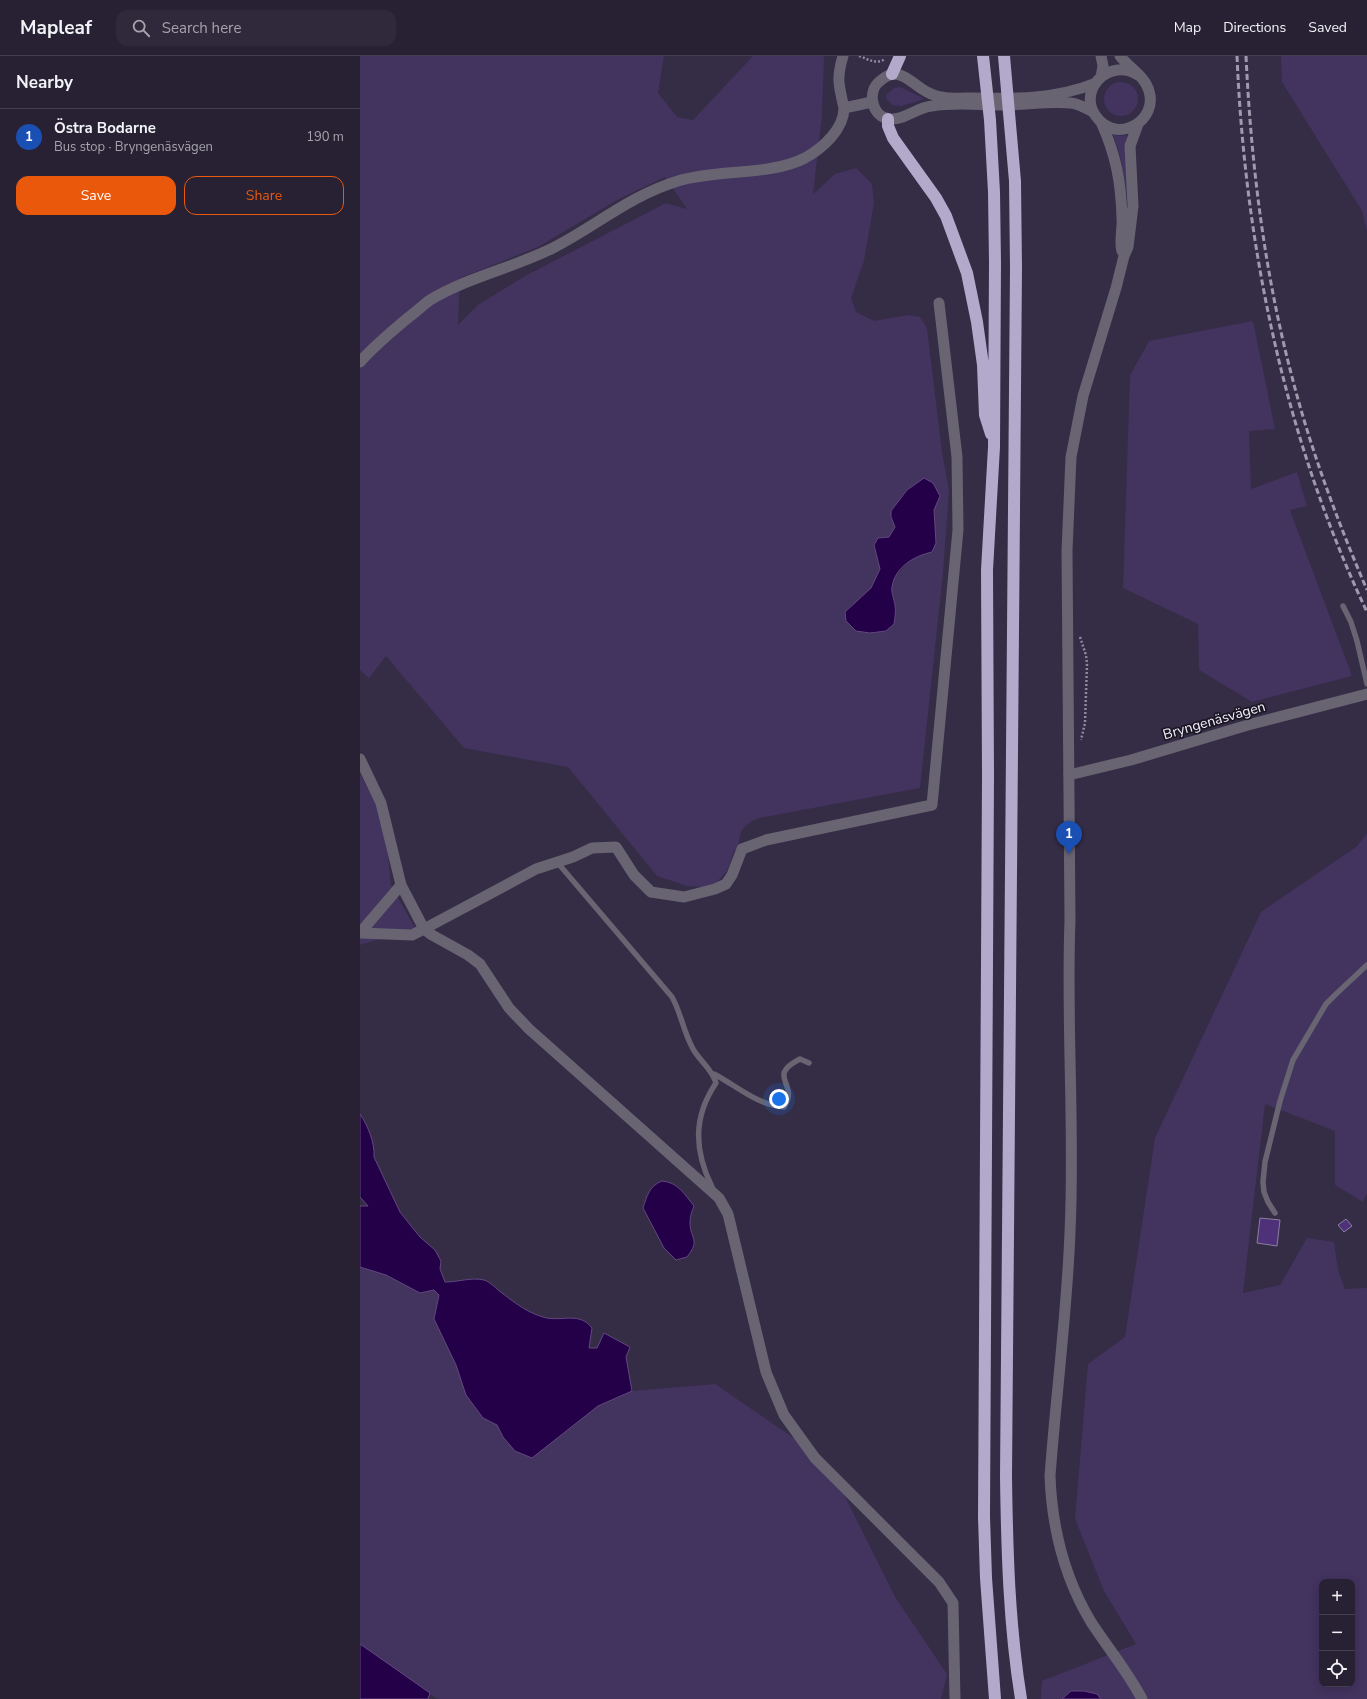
<!DOCTYPE html>
<html lang="en">
<head>
<meta charset="utf-8">
<style>
  body { margin:0; font-family:"Nunito Sans",sans-serif; background:#30293c; color:#f1f3f6 }
  .controls { position:absolute; right:12px; bottom:12px; display:grid; overflow:hidden; border-radius:8px; box-shadow:0 2px 10px #0003 }
  .controls button { width:36px; height:36px; display:grid; place-items:center; padding:0; border:0; border-bottom:1px solid #443e4f; background:#282134; color:#f1f3f6; font:20px sans-serif }
  .you { position:absolute; left:419px; top:1043px; width:14px; height:14px; margin:-10px; border:3px solid #fff; border-radius:50%; background:#1a73e8; box-shadow:0 0 0 6px #1a73e833 }
  .badge { display:grid; place-items:center; width:26px; height:26px; border-radius:50%; background:#ea580c; color:#fff; font-size:13px; font-weight:700 }
  .pin { position:absolute; translate:-50% -33px; filter:drop-shadow(0 1px 2px #0008) }
  .pin::after { content:''; position:absolute; top:21px; width:14px; height:12px; background:inherit; clip-path:polygon(0 0,100% 0,50% 100%) }
  .list { margin:0; padding:0; list-style:none }
  h2 { display:flex; justify-content:space-between; align-items:center; height:52px; margin:0; padding:0 16px; font-size:17px }
  h2 small { font-size:13px; font-weight:400; color:#a5a3ac }
  .list li { display:grid; grid-template-columns:26px 1fr auto; gap:12px; align-items:center; box-sizing:border-box; height:56px; padding:0 16px; border-top:1px solid #443e4f }
  .list b { display:block; font-size:15px; white-space:nowrap }
  .list p { margin:0; font-size:13px; white-space:nowrap; color:#a5a3ac }
  .list em { font-size:13px; font-style:normal; color:#a5a3ac }
  .actions { display:flex; gap:8px; padding:12px 16px }
  .actions a { flex:1; padding:9px 0; border:1px solid #ea580c; border-radius:12px; text-align:center; font-size:14px; color:#ea580c }
  .actions .main { background:#ea580c; color:#fff }
  .icon { flex:none; width:22px; height:22px; fill:none; stroke:currentColor; stroke-width:2; stroke-linecap:round; stroke-linejoin:round }
  .map { position:relative; flex:none; width:1007px; height:1643px; overflow:hidden }
  header { display:flex; align-items:center; gap:24px; box-sizing:border-box; height:56px; padding:0 20px; background:#282134; border-bottom:1px solid #443e4f }
  header strong { font-size:19px }
  nav { display:flex; gap:22px; margin-inline-start:auto; font-size:14px }
  .search { width:280px; height:36px; background:#30293c; display:flex; align-items:center; gap:10px; box-sizing:border-box; padding:0 14px; border-radius:12px; color:#a5a3ac; font-size:15px }
  main { display:flex }
  aside { flex:1; background:#282134 }
  .map>svg:first-child { display:block }
</style>
</head>
<body>
<header>
<strong>Mapleaf</strong>
<div class="search"><svg class="icon" aria-label="search" viewBox="0 0 24 24"><circle cx="10" cy="10" r="6"/><path d="M15 15l6 6"/></svg>Search here</div>
<nav><a>Map</a><a>Directions</a><a>Saved</a></nav>
</header>
<main>
<aside>
<h2>Nearby<small></small></h2>
<ul class="list">
<li><span class="badge" style="background:#1a4fb4">1</span><div><b>Östra Bodarne</b><p>Bus stop · Bryngenäsvägen</p></div><em>190 m</em></li>
</ul>
<div class="actions"><a class="main">Save</a><a>Share</a></div>
</aside>
<div class="map">
<svg width="1007" height="1643" viewBox="0 0 1007 1643">
  <rect width="100%" height="100%" fill="#352c46"/>
  <path fill="#43335f" fill-rule="evenodd" d="M0,0H304L298,37L317,61L333,64L393,0H464L462,59L453,138L475,118L496,112L512,128L514,147L504,205L491,242L496,256L514,265L548,259L560,261L567,272L582,396L589,434L583,517L560,732L399,762C384,768 379,774 379,790L374,795L367,815L357,826L347,831L327,830L297,820L208,711L104,692L26,600L9,622L0,614ZM305,121L327,153L306,147L165,220L118,249L98,269L100,222L178,191L257,144ZM564,423L573,427L580,440L574,454L576,487L550,504L536,520L531,532L535,550L534,568L526,575L497,545L511,532L520,513L514,489L519,482L529,481L535,471L531,461L547,434Z
    M921,0H1007V175L1002,155L922,26Z
    M744 43a17 17 0 1 1 34 0a17 17 0 1 1-34 0Z
    M540,31L563,42L562,44L541,50L532,49L526,42L527,38L534,32Z
    M753,78L759,80L767,79L766,89L769,152L760,100Z
    M893,265L915,373L889,375L891,433L937,416L947,450L930,454L992,620L892,646L839,614L838,568L763,532L770,319L789,285Z
    M0,718L16,748L27,789L31,829L55,872L0,889Z
    M1007,778V1137L1003,1146L975,1129V1075L905,1048L883,1237L920,1229L947,1182L974,1186L978,1214L985,1233L1007,1232V1643H681L682,1625L776,1588L744,1535L715,1463L728,1308L765,1281L795,1082L901,856L996,791ZM962,1526H992V1628H962Z
    M0,1211L26,1219L60,1237L74,1234L79,1239L74,1263L96,1309L106,1339L123,1362L137,1369L143,1381L171,1402L238,1350L272,1335L355,1328L447,1391L474,1418L535,1541L587,1618L581,1643H77L0,1588Z"/>
  <path fill="#240048" stroke="#62487f" d="M564,422L573,427L580,440L574,454L576,487L572,496C554,500 535,511 532,531C531,536 534,543 535,549C536,555 535,562 534,568L526,575L510,577L496,575L486,565L485,556L511,532L520,513L514,489L518,482L529,481L535,471L531,461V455L547,434Z
    M0,1058C8,1070 15,1087 14,1101L40,1156L60,1181L75,1194L81,1205L80,1213L85,1226C99,1226 111,1221 124,1224C131,1226 136,1233 142,1237C155,1247 169,1258 187,1262C203,1265 220,1256 232,1272L229,1292H237L244,1277L270,1291L266,1301L272,1335L238,1350L172,1402L155,1395L143,1381L137,1369L123,1362L106,1339L96,1309L74,1263L79,1239L74,1234L60,1237L26,1219L0,1211V1150H8L0,1141Z
    M302,1125C318,1126 325,1139 334,1150C332,1155 330,1160 330,1166C330,1184 341,1183 327,1201L316,1204L304,1192L283,1152C287,1140 289,1130 302,1125Z
    M0,1588L70,1637L68,1643H0Z
    M711,1635H724L737,1638L741,1643H702Z"/>
  <path fill="#4e3179" stroke="#89809f" d="M900,1162L920,1164L917,1190L897,1187Z
    M986,1163L992,1170L984,1176L978,1169Z"/>
  <g fill="none" stroke-linecap="round" stroke-linejoin="round">
    <path stroke="#908a9e" stroke-width="2.5" stroke-dasharray="2 2" stroke-linecap="butt" d="M499,0C508,3 516,9 525,3
      M720,581L726,599L727,608L725,667L721,684"/>
    <path stroke="#686472" stroke-width="5.5" d="M983,550L991,566L997,585L1007,628
      M197,806L312,941C321,957 323,974 332,991C338,1004 352,1012 356,1027C333,1061 334,1094 352,1131
      M354,1018C377,1030 397,1049 424,1051C440,1027 405,1021 440,1003L449,1007
      M915,1157L908,1146L904,1136L903,1126L905,1106L920,1045L933,1004L966,948L976,938L1007,909"/>
    <path stroke="#686472" stroke-width="11" d="M483,0C476,24 479,29 484,52
      M579,247L597,401L598,474L572,749L406,784L382,793L372,819L366,828L355,833L324,841L291,836L274,819L256,791L232,792L213,801L176,813L64,873L72,879L108,899L120,908L149,952L169,973L359,1142L368,1158L406,1316L424,1359L455,1402L579,1526L593,1547L595,1643
      M0,306C15,289 32,275 49,261C56,256 63,249 70,244C108,221 153,212 193,192C236,170 271,139 318,125C357,113 410,120 445,102C463,92 484,73 484,52L512,46
      M0,703L21,747L41,829L64,873L52,879L0,877
      M709,719L771,704L888,669L1007,638
      M0,877L41,829"/>
    <path stroke="#686472" stroke-width="11" d="M760,0C769,12 785,20 789,35C798,64 760,87 739,64C714,38 747,0 778,19
      M741,21L743,10L741,0
      M733,56C726,52 719,48 711,47C688,45 664,49 641,49C618,49 594,46 572,50C557,51 544,65 529,63C511,60 507,35 520,25C539,8 550,27 567,36C581,44 598,42 614,42C656,43 696,43 736,27
      M741,66C756,99 761,126 762,162C763,172 759,186 762,195
      M778,68L770,90L773,150L768,191L764,200L756,232L723,340L711,401L707,495L710,864C706,968 715,1072 710,1176C707,1257 696,1339 690,1420C692,1472 704,1521 731,1566C748,1592 768,1616 782,1643"/>
    <path stroke="#b3a9ca" stroke-width="12" d="M623,0L630,64L634,136L635,206L634,391L627,514L628,719L624,1461L626,1522L635,1643
      M644,0L655,125L656,212L646,1420C647,1494 649,1569 661,1643
      M532,18L540,0
      M528,63V70L533,82L576,142L586,160L607,217L617,266L623,309L625,359L631,378"/>
    <path stroke="#a09aad" stroke-width="3" stroke-dasharray="6 3" stroke-linecap="butt" d="M877,0C885,191 925,383 1007,556
      M886,0C891,106 904,214 931,317C950,392 977,464 1007,534"/>
  </g>
  <g text-anchor="middle" stroke-width="3.5" stroke-linejoin="round" paint-order="stroke">
    <g font-size="14" fill="#f4f0fe" stroke="#1b1723">
      <text transform="translate(854 664) rotate(-16)" y="5">Bryngenäsvägen</text>
    </g>
  </g>
</svg>
<div class="controls">
<button>+</button>
<button>−</button>
<button><svg class="icon" aria-label="locate" viewBox="0 0 24 24"><circle cx="12" cy="12" r="6"/><path d="M12 2v4M12 18v4M2 12h4M18 12h4"/></svg></button>
</div>
<div class="you"></div>
<div class="pin badge" style="left:709px;top:798px;background:#1a4fb4">1</div>
</div>
</main>
</body>
</html>
